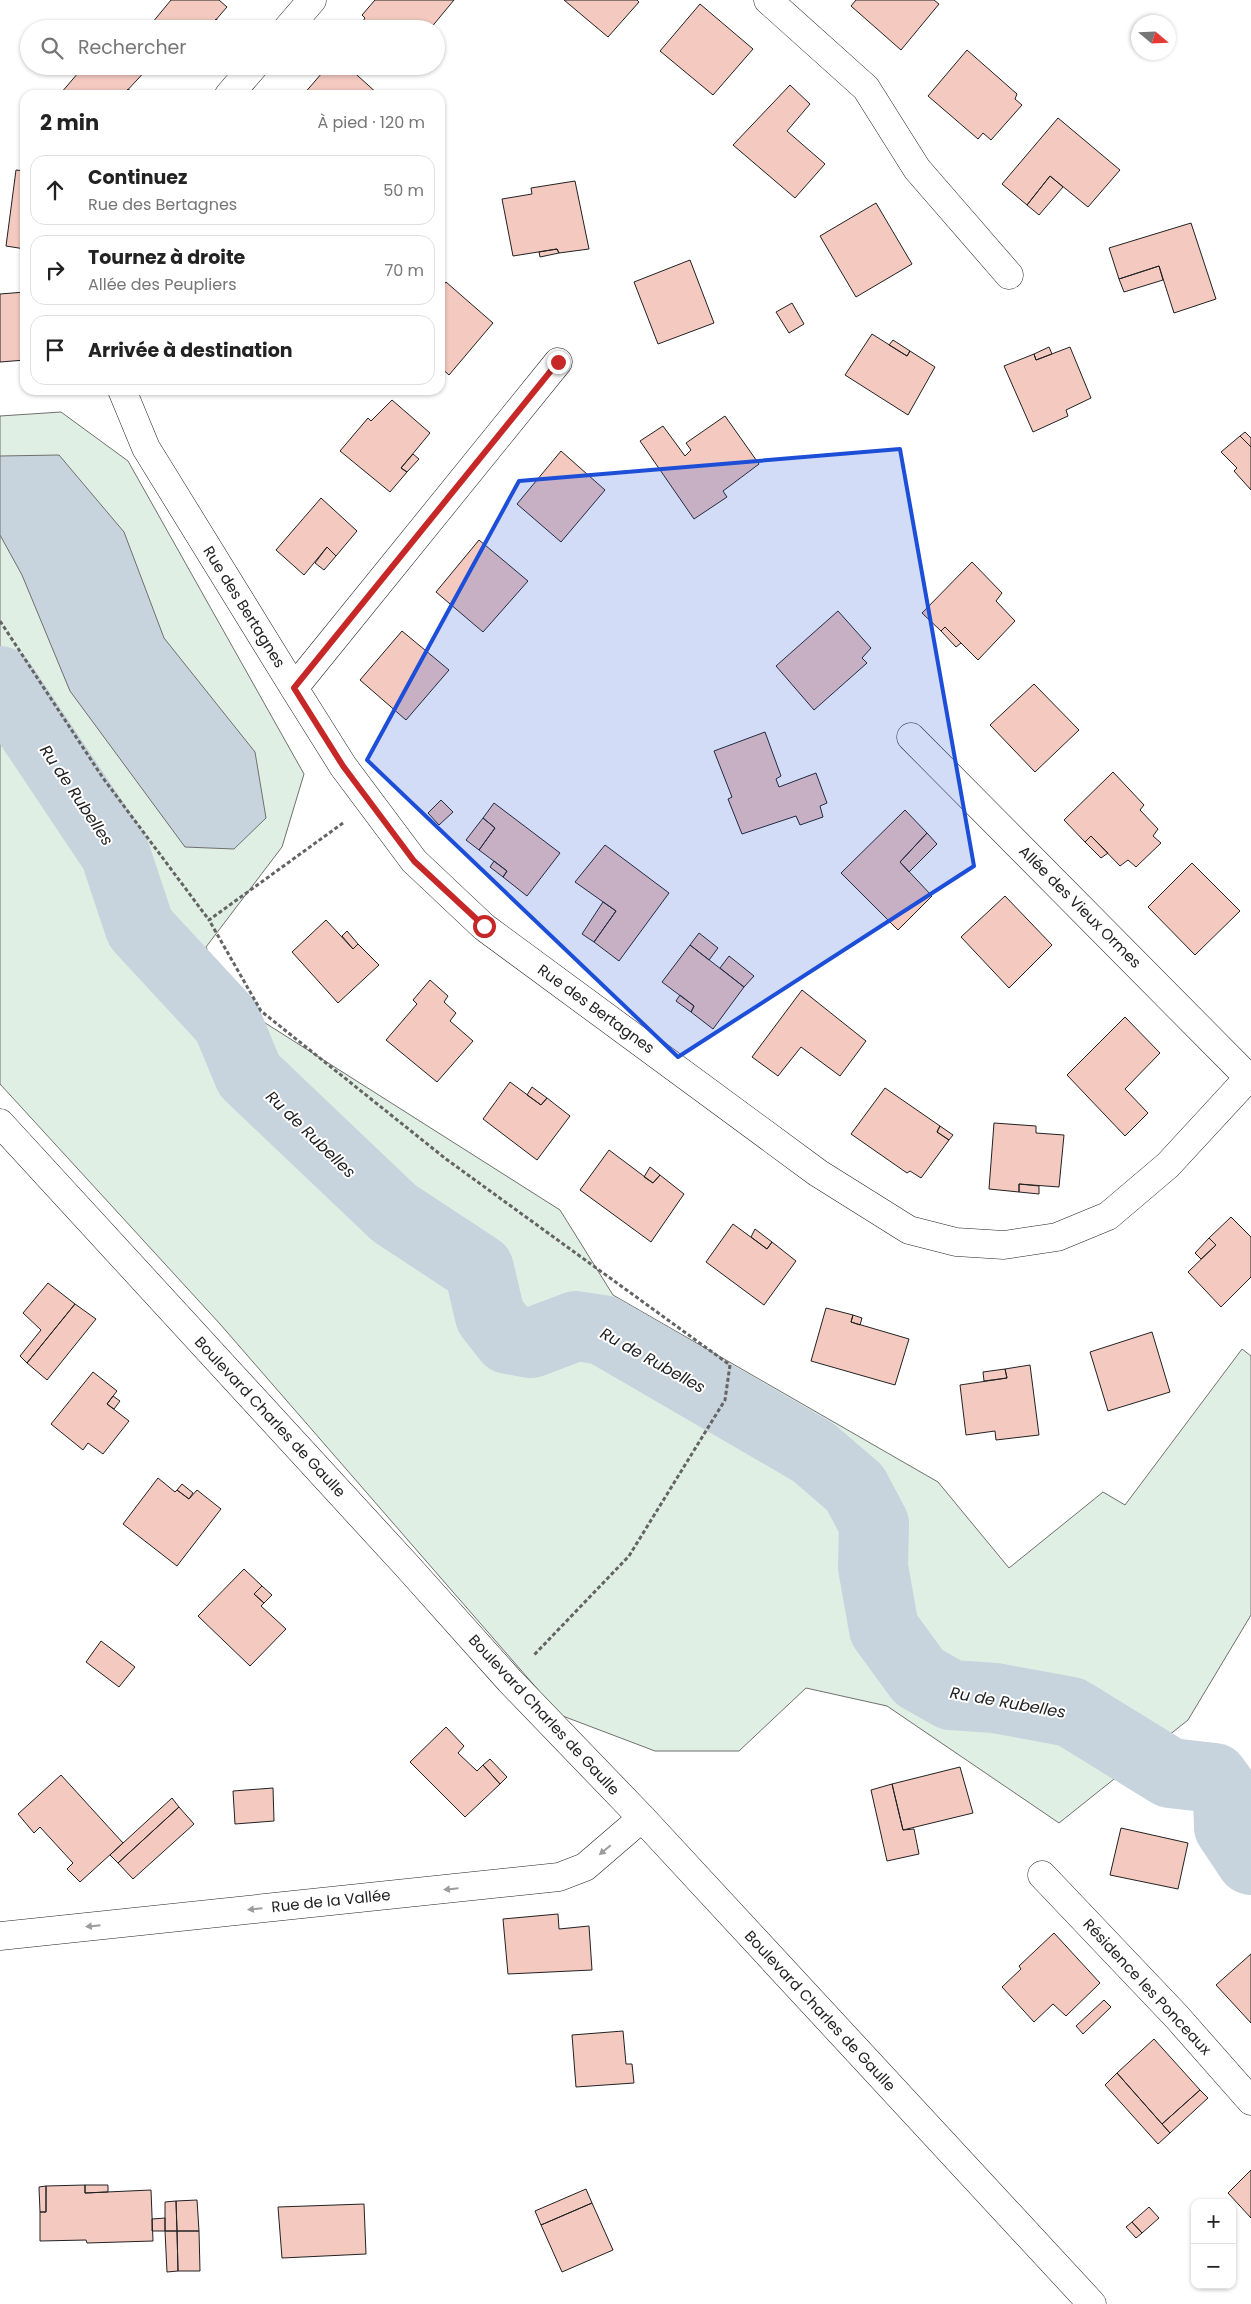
<!DOCTYPE html>
<html lang="fr">
<head>
<meta charset="utf-8">
<style>
  body { margin:0; font-family:Poppins,sans-serif; background:#f6f6f6; color:#222 }
  .controls { position:absolute; right:15px; bottom:15px; display:grid; overflow:hidden; border-radius:10px; box-shadow:0 1px 4px #0004 }
  .controls button { width:45px; height:45px; display:grid; place-items:center; padding:0; border:0; border-bottom:1px solid #e0e0e0; background:#fff; color:#222; font:25px sans-serif }
  .compass { position:absolute; left:1131px; top:15px; width:45px; height:45px; border-radius:50%; background:#fff; box-shadow:0 1px 4px #0004; rotate:109deg }
  .stop { position:absolute; width:15px; height:15px; margin:-11px; border:4px solid #c62828; border-radius:50%; background:#fff }
  .stop.end { background:#c62828; border-color:#fff; box-shadow:0 1px 5px #0008 }
  .list { margin:0; padding:0; list-style:none }
  h2 { display:flex; justify-content:space-between; align-items:center; height:65px; margin:0; padding:0 20px; font-size:21px }
  h2 small { font-size:16px; font-weight:400; color:#767676 }
  .list li { display:grid; grid-template-columns:32px 1fr auto; gap:15px; align-items:center; box-sizing:border-box; height:70px; margin:0 10px 10px; padding:0 10px; border:1px solid #e0e0e0; border-radius:15px }
  .list b { display:block; font-size:19px; white-space:nowrap }
  .list p { margin:0; font-size:16px; white-space:nowrap; color:#767676 }
  .list em { font-size:16px; font-style:normal; color:#767676 }
  .icon { flex:none; width:28px; height:28px; fill:none; stroke:currentColor; stroke-width:2; stroke-linecap:round; stroke-linejoin:round }
  .map { position:relative; flex:none; width:1251px; height:2304px; overflow:hidden }
  .search { position:absolute; background:#fff; box-shadow:0 1px 4px #0004; left:20px; top:20px; width:425px; height:55px; display:flex; align-items:center; gap:12px; box-sizing:border-box; padding:0 18px; border-radius:28px; color:#767676; font-size:19px }
  .panel { position:absolute; background:#fff; box-shadow:0 1px 4px #0004; left:20px; top:90px; width:425px; height:305px; border-radius:15px }
  .map>svg:first-child { display:block }
</style>
</head>
<body>
<div class="map">
<svg width="1251" height="2304" viewBox="0 0 1251 2304">
  <rect width="100%" height="100%" fill="#fff"/>
  <path fill="#e0efe3" stroke="#6f6f6f" d="M61,412L128,461L304,774L282,847L206,947L229,1000L560,1210L613,1295L938,1482L1009,1568L1103,1492L1125,1505L1242,1349L1251,1356V1615L1188,1720L1059,1823L887,1706L806,1688L739,1751H655L560,1715L220,1324L0,1084V416Z"/>
  <path fill="#c7d3dd" stroke="#6f6f6f" d="M59,455L124,532L164,638L255,752L266,818L234,849L185,847L70,691L22,575L0,535V456Z"/>
  <g fill="none" stroke-linecap="round" stroke-linejoin="round">
    <path stroke="#c7d3dd" stroke-width="70" d="M0,681L115,853L140,928L227,1022L249,1075L394,1213L479,1269L490,1316L508,1339L531,1343L576,1326L603,1330L813,1452L855,1488L874,1524L873,1567L884,1629L919,1677L951,1695L995,1698L1071,1712L1170,1773L1214,1778L1228,1798L1229,1827L1251,1860"/>
  </g>
  <path fill="#f3c9c0" stroke="#222" d="M171,0H219L227,7L208,29H159L152,23Z
    M375,0H454L430,29H361L359,27L365,18L362,15Z
    M564,0H637L639,2L608,37Z
    M856,0H934L939,4L901,50L851,6Z
    M700,4L753,49L713,95L660,51Z
    M216,19L223,25L220,29H208Z
    M967,50L1017,94L1015,99L1022,105L991,140L983,133L978,139L928,96Z
    M84,66H150L123,95H63L61,93Z
    M328,66H347L379,95H303Z
    M790,85L810,104L787,131L825,164L795,198L733,145Z
    M128,89L136,95H123Z
    M1058,118L1120,170L1088,207L1050,176L1027,205L1002,184Z
    M16,170L25,171V249L6,246Z
    M1050,176L1063,187L1039,215L1027,205Z
    M575,181L589,249L559,253L557,249L513,256L502,199L532,194L531,188Z
    M876,203L912,264L856,297L820,236Z
    M1191,223L1216,299L1174,313L1159,266L1119,279L1109,248Z
    M557,249L559,253L540,257L539,252Z
    M690,260L714,323L658,344L634,282Z
    M1159,266L1163,280L1124,292L1119,279Z
    M446,282L493,323L449,375L440,367V289Z
    M25,292V360L0,362V294Z
    M792,303L804,324L789,333L776,312Z
    M872,334L907,356L910,351L935,367L908,415L845,375Z
    M893,340L910,351L907,356L889,345Z
    M1049,347L1052,354L1036,360L1034,354Z
    M1070,347L1091,398L1066,410L1068,416L1033,432L1004,366L1034,354L1036,360Z
    M392,400L430,433L401,468L407,472L390,492L340,451L368,418L371,421Z
    M725,416L759,464L723,491L727,497L694,519L640,441L663,426L685,456L691,450L686,443Z
    M1245,432L1251,438V447L1240,436Z
    M1240,436L1251,447V490L1234,471L1237,468L1221,452Z
    M561,451L605,490L561,542L517,504Z
    M413,454L419,459L407,472L401,468Z
    M321,498L357,531L336,556L327,547L304,575L276,550Z
    M479,540L528,581L483,632L436,592Z
    M327,547L336,556L324,570L315,563Z
    M972,562L1002,593L996,601L1015,621L978,660L945,627L941,631L922,613Z
    M838,611L871,648L862,658L867,663L814,710L776,666Z
    M945,627L961,643L956,647L941,631Z
    M402,631L449,670L406,720L360,680Z
    M1034,684L1079,730L1035,772L990,725Z
    M765,732L781,776L776,779L779,787L816,773L827,803L820,806L823,817L800,825L796,816L742,834L728,799L732,797L714,751Z
    M1113,772L1144,805L1140,810L1158,829L1153,836L1161,843L1136,867L1128,860L1120,866L1091,836L1085,842L1064,820Z
    M441,800L453,812L439,825L428,813Z
    M494,803L560,853L527,896L503,877L507,871L479,850L495,828L483,818Z
    M905,810L927,833L900,862L932,896L898,930L841,873Z
    M483,818L495,828L479,850L466,840Z
    M927,833L937,844L909,872L900,862Z
    M1091,836L1108,853L1101,858L1085,842Z
    M605,845L669,893L619,961L594,942L616,911L575,882Z
    M494,861L507,871L503,877L490,867Z
    M1192,863L1240,911L1195,955L1148,907Z
    M1005,896L1052,945L1009,988L961,937Z
    M603,902L616,911L594,942L582,934Z
    M326,920L353,949L358,944L379,965L338,1003L292,952Z
    M347,931L358,944L353,949L342,936Z
    M699,933L718,948L709,960L690,945Z
    M690,945L744,987L713,1029L691,1012L694,1006L662,982Z
    M729,956L754,976L744,987L720,968Z
    M430,980L448,996L444,1002L456,1013L450,1021L473,1041L437,1082L386,1040L417,1004L413,1000Z
    M802,990L866,1041L840,1076L801,1047L778,1076L752,1057Z
    M680,995L694,1006L691,1012L676,1001Z
    M1125,1017L1160,1053L1125,1089L1148,1113L1125,1136L1067,1075Z
    M510,1082L541,1105L547,1098L570,1116L537,1160L483,1119Z
    M532,1087L547,1098L541,1105L527,1095Z
    M885,1088L940,1126L937,1132L949,1140L921,1178L910,1171L907,1173L851,1134Z
    M994,1123L1036,1126V1133L1064,1135L1059,1187L1019,1184V1192L989,1189Z
    M940,1126L953,1135L949,1140L937,1132Z
    M609,1150L653,1183L660,1175L684,1194L651,1242L580,1190Z
    M650,1167L660,1175L653,1183L644,1177Z
    M1019,1184L1039,1186V1194L1019,1192Z
    M1231,1217L1251,1237V1277L1221,1307L1188,1272L1216,1245L1209,1238Z
    M733,1224L767,1249L772,1242L796,1261L764,1305L706,1262Z
    M755,1229L772,1242L767,1249L751,1237Z
    M1209,1238L1216,1245L1201,1259L1195,1253Z
    M48,1283L75,1304L27,1363L20,1356L41,1330L23,1313Z
    M75,1304L96,1319L47,1380L27,1363Z
    M826,1308L853,1315L851,1322L909,1339L895,1385L811,1361Z
    M853,1315L862,1318L860,1325L851,1322Z
    M1152,1332L1170,1392L1108,1411L1090,1352Z
    M1030,1365L1039,1435L996,1440L995,1431L966,1435L960,1385L1007,1378L1005,1369Z
    M1005,1369L1007,1378L984,1381L983,1372Z
    M93,1372L117,1391L107,1404L129,1421L103,1454L88,1443L83,1450L51,1424Z
    M113,1396L120,1401L114,1409L107,1404Z
    M158,1478L175,1492L177,1490L189,1499L197,1490L221,1509L177,1566L123,1524Z
    M182,1484L193,1493L189,1499L177,1490Z
    M244,1569L262,1586L254,1594L264,1603L261,1606L286,1629L250,1666L198,1616Z
    M262,1586L272,1595L264,1603L254,1594Z
    M101,1641L135,1667L119,1687L86,1662Z
    M446,1727L464,1746L458,1753L477,1771L483,1765L500,1784L465,1817L410,1762Z
    M490,1759L507,1777L500,1784L483,1765Z
    M960,1767L973,1813L903,1830L892,1784Z
    M61,1775L123,1843L80,1882L67,1869L73,1863L40,1827L34,1833L18,1814Z
    M892,1784L903,1830L914,1829L919,1854L887,1861L871,1790Z
    M273,1788L274,1821L235,1824L233,1791Z
    M172,1798L179,1807L118,1863L110,1855Z
    M179,1807L194,1824L133,1879L118,1863Z
    M1121,1828L1188,1843L1178,1889L1110,1875Z
    M558,1914L559,1929L589,1926L592,1970L508,1974L503,1919Z
    M1054,1933L1100,1983L1066,2016L1053,2004L1034,2022L1002,1987L1021,1969L1019,1966Z
    M1251,1954V2023L1216,1985Z
    M1104,2000L1111,2007L1083,2034L1076,2026Z
    M623,2031L626,2064H632L634,2083L576,2087L572,2035Z
    M1154,2039L1200,2090L1162,2124L1117,2073Z
    M1117,2073L1170,2133L1158,2144L1105,2085Z
    M1200,2090L1208,2098L1170,2133L1162,2124Z
    M1251,2170V2218L1228,2193Z
    M85,2185H108V2192L85,2193Z
    M85,2185V2193L151,2190L153,2241L87,2243L86,2240L40,2241V2212H46V2186Z
    M46,2186V2212H40L39,2187Z
    M586,2189L592,2203L541,2225L535,2211Z
    M197,2200L199,2231H177L176,2201Z
    M176,2201L177,2231H165V2202Z
    M592,2203L613,2250L562,2272L541,2225Z
    M364,2204L366,2254L282,2258L278,2207Z
    M1149,2207L1159,2218L1142,2233L1132,2222Z
    M165,2218V2231H152V2219Z
    M1132,2222L1142,2233L1136,2238L1126,2227Z
    M165,2231H177L178,2271L167,2272Z
    M177,2231H199L200,2271H178Z"/>
  <g fill="none" stroke-linecap="round" stroke-linejoin="round">
    <defs>
      <path id="street" d="M768,0L866,88L917,169L1009,275
        M287,29L312,0
        M229,95L254,66
        M122,390L146,448L294,688L343,766L414,861L484,927L818,1173L909,1230L956,1242L1004,1245L1057,1237L1108,1216L1168,1165L1251,1075
        M294,688L558,362
        M911,737L1248,1077
        M1042,1875L1177,2017L1251,2101
        M0,1936L559,1877L585,1867L642,1818"/>
      <path id="secondary" d="M0,1123L408,1567L510,1681L642,1818L1092,2304"/>
    </defs>
    <use href="#street" stroke="#222" stroke-width="29"/>
    <use href="#secondary" stroke="#222" stroke-width="29"/>
    <path stroke="#646464" stroke-width="3" stroke-dasharray="4 2.5" stroke-linecap="butt" d="M0,621L103,778L209,920
      M343,823L209,920L261,1011L446,1159L730,1365L725,1400L629,1556L534,1655"/>
    <use href="#street" stroke="#fff" stroke-width="28"/>
    <use href="#secondary" stroke="#fff" stroke-width="28"/>
  </g>
  <defs><path id="oneway-solid" d="M-6-.8H1V-3.2L6.5 0L1 3.2V.8H-6Z" transform="scale(1.25)"/></defs>
  <g fill="#9c9c9c">
    <use href="#oneway-solid" transform="translate(605 1850) rotate(140)"/>
    <use href="#oneway-solid" transform="translate(451 1889) rotate(174)"/>
    <use href="#oneway-solid" transform="translate(255 1909) rotate(174)"/>
    <use href="#oneway-solid" transform="translate(93 1926) rotate(174)"/>
  </g>
  <g fill="none" stroke-linecap="round" stroke-linejoin="round">
    <path stroke="#c62828" stroke-width="6" d="M484,926L414,861L343,766L294,688L558,362"/>
  </g>
  <path fill="#1d4ed8" fill-opacity="0.2" stroke="#1d4ed8" stroke-width="4" stroke-linejoin="round" d="M900,449L974,866L678,1057L367,760L519,481Z"/>
  <g text-anchor="middle" stroke-width="4" stroke-linejoin="round" paint-order="stroke">
    <g font-size="15" fill="#222" stroke="#fff">
      <text transform="translate(244 607) rotate(58)" y="5">Rue des Bertagnes</text>
      <text transform="translate(1080 907) rotate(45)" y="5">Allée des Vieux Ormes</text>
      <text transform="translate(596 1009) rotate(36)" y="5">Rue des Bertagnes</text>
      <text transform="translate(270 1417) rotate(47)" y="5">Boulevard Charles de Gaulle</text>
      <text transform="translate(544 1715) rotate(47)" y="5">Boulevard Charles de Gaulle</text>
      <text transform="translate(331 1901) rotate(-6)" y="5">Rue de la Vallée</text>
      <text transform="translate(1147 1987) rotate(47)" y="5">Résidence les Ponceaux</text>
      <text transform="translate(820 2011) rotate(47)" y="5">Boulevard Charles de Gaulle</text>
    </g>
    <g font-size="16" font-style="italic" fill="#222" stroke="#fff">
      <text transform="translate(77 795) rotate(56)" y="6">Ru de Rubelles</text>
      <text transform="translate(311 1134) rotate(44)" y="6">Ru de Rubelles</text>
      <text transform="translate(653 1360) rotate(29)" y="6">Ru de Rubelles</text>
      <text transform="translate(1008 1702) rotate(10)" y="6">Ru de Rubelles</text>
    </g>
  </g>
</svg>
<div class="controls">
<button>+</button>
<button>−</button>
</div>
<svg class="compass" viewBox="-18 -18 36 36"><path d="M0-13l5 13h-10z" fill="#e53935"/><path d="M0 13l5-13h-10z" fill="#767676"/></svg>
<div class="stop" style="left:484px;top:926px"></div>
<div class="stop end" style="left:558px;top:362px"></div>
<div class="search"><svg class="icon" aria-label="search" viewBox="0 0 24 24"><circle cx="10" cy="10" r="6"/><path d="M15 15l6 6"/></svg>Rechercher</div>
<section class="panel">
<h2>2 min<small>À pied · 120 m</small></h2>
<ul class="list">
<li><svg class="icon" aria-label="ahead" viewBox="0 0 24 24"><path d="M12 20V5M6 11l6-6 6 6"/></svg><div><b>Continuez</b><p>Rue des Bertagnes</p></div><em>50 m</em></li>
<li><svg class="icon" aria-label="right" viewBox="0 0 24 24"><path d="M7 20v-9h11M14 6l5 5-5 5"/></svg><div><b>Tournez à droite</b><p>Allée des Peupliers</p></div><em>70 m</em></li>
<li><svg class="icon" aria-label="arrive" viewBox="0 0 24 24"><path d="M6 21V4h12l-3 4 3 4H6"/></svg><div><b>Arrivée à destination</b></div></li>
</ul>
</section>
</div>
</body>
</html>
